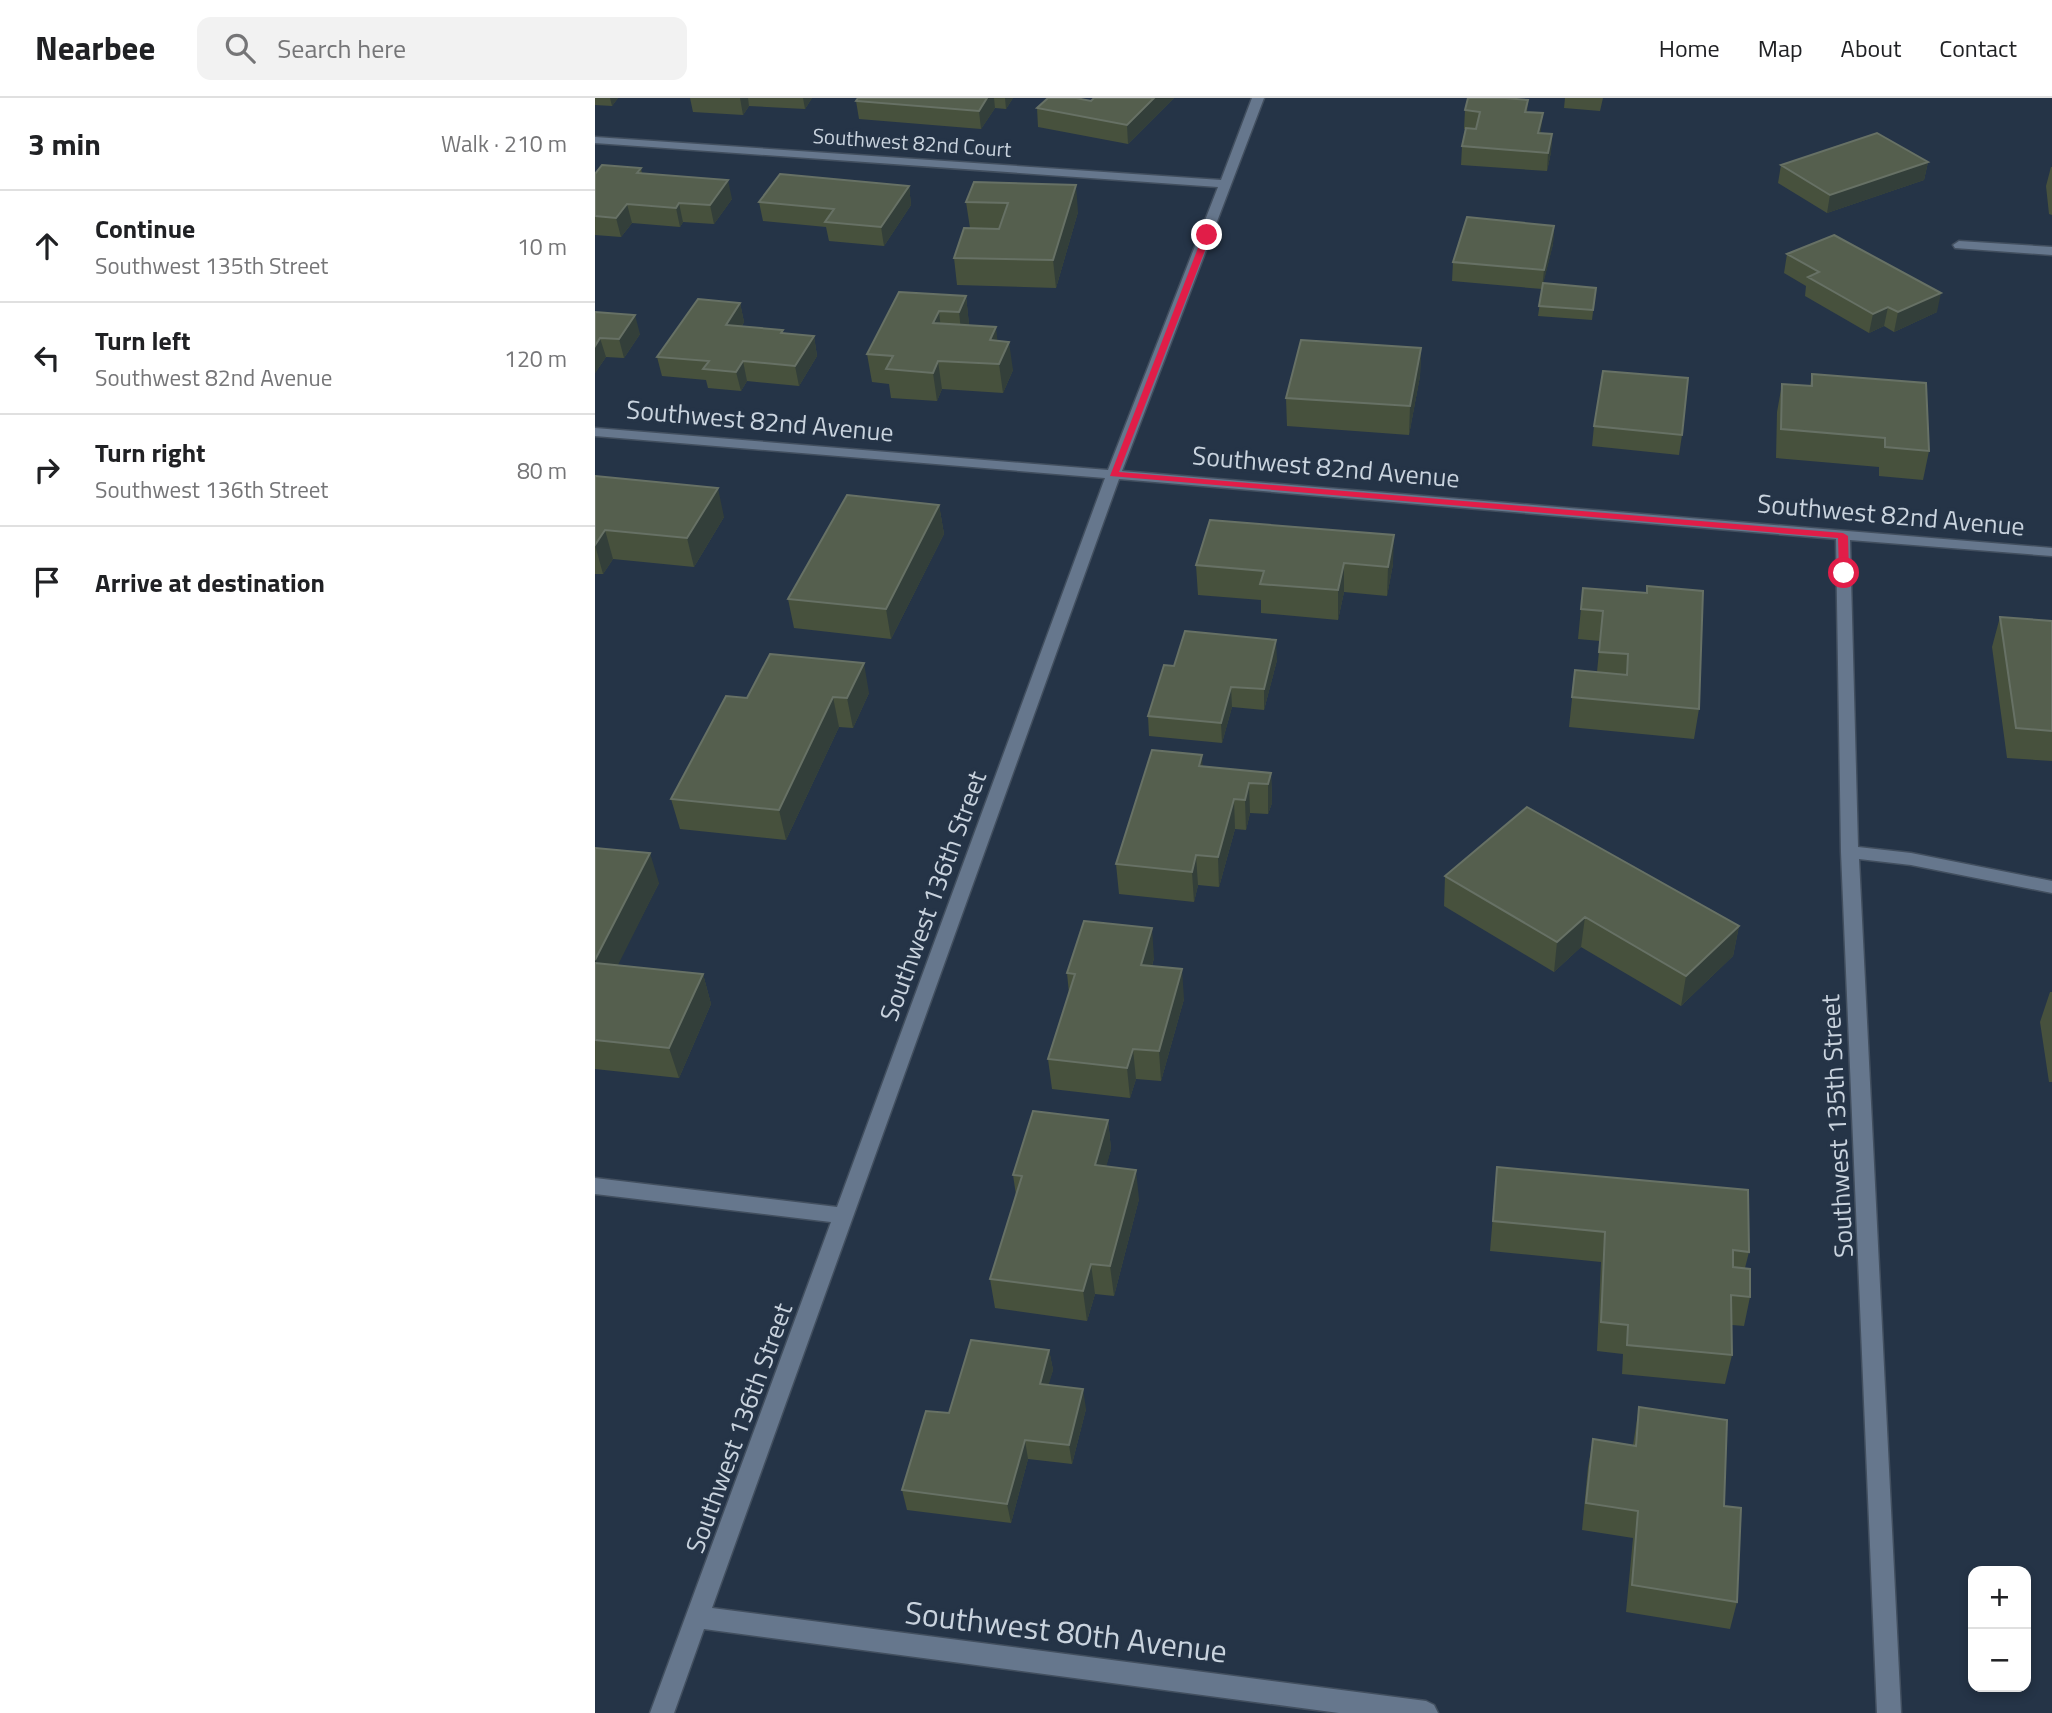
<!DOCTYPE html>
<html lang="en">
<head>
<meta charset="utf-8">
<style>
  body { margin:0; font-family:"Titillium Web",sans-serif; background:#f2f2f2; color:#202124 }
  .controls { position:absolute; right:21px; bottom:21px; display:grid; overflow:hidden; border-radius:14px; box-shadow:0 4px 10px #0003 }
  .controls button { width:63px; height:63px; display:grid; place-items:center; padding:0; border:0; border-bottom:2px solid #e0e0e0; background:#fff; color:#202124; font:35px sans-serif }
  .stop { position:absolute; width:21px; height:21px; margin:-16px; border:5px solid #e11d48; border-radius:50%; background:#fff }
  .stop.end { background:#e11d48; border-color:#fff; box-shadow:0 2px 7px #0008 }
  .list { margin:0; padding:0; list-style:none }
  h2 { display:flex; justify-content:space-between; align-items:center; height:91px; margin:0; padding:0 28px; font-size:30px }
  h2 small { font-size:23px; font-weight:400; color:#757577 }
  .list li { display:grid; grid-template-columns:46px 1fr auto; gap:21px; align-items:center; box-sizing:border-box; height:112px; padding:0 28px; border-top:2px solid #e0e0e0 }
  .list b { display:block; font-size:26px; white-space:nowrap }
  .list p { margin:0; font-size:23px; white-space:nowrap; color:#757577 }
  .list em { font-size:23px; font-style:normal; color:#757577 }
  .icon { flex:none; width:38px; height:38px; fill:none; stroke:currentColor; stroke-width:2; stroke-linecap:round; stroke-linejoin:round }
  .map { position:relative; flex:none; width:1457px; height:1615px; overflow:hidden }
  header { display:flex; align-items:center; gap:42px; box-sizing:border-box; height:98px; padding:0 35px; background:#fff; border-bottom:2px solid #e0e0e0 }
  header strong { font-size:33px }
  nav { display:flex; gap:38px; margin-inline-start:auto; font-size:24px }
  .search { width:490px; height:63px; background:#f2f2f2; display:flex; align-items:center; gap:18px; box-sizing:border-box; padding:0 24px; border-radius:14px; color:#757577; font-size:26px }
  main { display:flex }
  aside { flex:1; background:#fff }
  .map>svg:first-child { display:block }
</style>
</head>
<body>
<header>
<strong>Nearbee</strong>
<div class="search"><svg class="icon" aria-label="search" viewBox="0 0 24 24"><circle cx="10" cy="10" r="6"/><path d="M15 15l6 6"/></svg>Search here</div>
<nav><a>Home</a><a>Map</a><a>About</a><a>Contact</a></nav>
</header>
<main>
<aside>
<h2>3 min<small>Walk · 210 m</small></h2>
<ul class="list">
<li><svg class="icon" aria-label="ahead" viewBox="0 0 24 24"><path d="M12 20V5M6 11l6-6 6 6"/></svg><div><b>Continue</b><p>Southwest 135th Street</p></div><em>10 m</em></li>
<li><svg class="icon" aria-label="left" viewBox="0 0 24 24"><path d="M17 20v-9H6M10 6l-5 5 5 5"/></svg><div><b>Turn left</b><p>Southwest 82nd Avenue</p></div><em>120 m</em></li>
<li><svg class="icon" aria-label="right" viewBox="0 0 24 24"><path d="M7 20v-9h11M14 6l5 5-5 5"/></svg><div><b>Turn right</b><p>Southwest 136th Street</p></div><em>80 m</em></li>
<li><svg class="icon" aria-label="arrive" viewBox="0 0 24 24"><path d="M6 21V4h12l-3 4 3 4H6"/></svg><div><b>Arrive at destination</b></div></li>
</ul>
</aside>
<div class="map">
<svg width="1457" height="1615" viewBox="0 0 1457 1615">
  <rect width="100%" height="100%" fill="#253447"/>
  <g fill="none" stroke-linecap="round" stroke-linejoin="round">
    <defs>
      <path id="minor" d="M657,0H669L527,373L1457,450V458L1255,442L1263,749L1316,755L1457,783V795L1316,767L1264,761L1306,1615H1282L1246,754L1241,441L524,381L117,1510L831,1603L839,1607L843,1615H744L109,1531L79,1615H55L236,1124L0,1096V1080L242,1109L510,380L0,338V330L513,372L623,89L0,45V39L626,82Z
        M1364,143L1457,149V157L1360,150L1358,147Z"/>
    </defs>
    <use href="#minor" stroke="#424f5f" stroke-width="3"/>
    <use href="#minor" fill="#66778d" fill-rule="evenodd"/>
  </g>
  <path fill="#47513d" d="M0,0H23L17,8L0,7Z
    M95,0H217L210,11L154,8L148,17L98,14Z
    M263,0H418L411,11L400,10L386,31L264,21L261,3Z
    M579,0L533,46L443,29L442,10L496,3Z
    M970,0H1008L1005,13L969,10Z
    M933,2L932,14L946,35L957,36L956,54L952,73L866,67L867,48L871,31H869L870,12Z
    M1333,64L1329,82L1232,115L1183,85L1186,67Z
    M1456,69H1457V117L1454,116L1451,88Z
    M46,70L47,76L137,101L119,126L88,124L85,129L37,125L26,139L0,137V76Z
    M379,84L483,114L461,190L362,187L359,160L375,130L371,104Z
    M314,88L316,107L289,148L234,143L231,129L168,123L164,104Z
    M959,128L958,146L948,185L1001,190L997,222L943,218L947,191L857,183L858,164Z
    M1192,156L1342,214L1299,234L1289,228L1274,235L1210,198L1211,188L1189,175Z
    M304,194L371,198L374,227L403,243L418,272L408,295L347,291L342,303L296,300L294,286L277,284L272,256Z
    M145,205L149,224L147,228L188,232V235L219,238L222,258L204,288L152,283L146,293L113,290L111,282L67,278L62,259Z
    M0,214L45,236L29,260L11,259L0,275Z
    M826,250L825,278L814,337L692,328L691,300Z
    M1217,276L1334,353L1328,382L1284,378V369L1181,360L1182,314L1187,286L1215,288Z
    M999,328L1087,337L1084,357L997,348Z
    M0,378L129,419L99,469L18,461L8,476H0Z
    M344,407L349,436L296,541L199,530L193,501Z
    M615,422L798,466L792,498L749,494L743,522L666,515V502L603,497L601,467Z
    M1052,488L1104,611L1099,641L974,629L980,572L1002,574L1005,543L983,541L988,490L1051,495Z
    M1405,519L1457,523V663L1412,660L1397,549Z
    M682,562L669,612L637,609L627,645L554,638L553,618L579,568Z
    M274,595L258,630L244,629L191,742L85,731L76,701L152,600Z
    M608,668L676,675L677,705L673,716L655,715L651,732L640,731L624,789L603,787L599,804L524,796L521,766Z
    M0,750L64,785L22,867L108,876L116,906L84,980L0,971Z
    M850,778L1144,828L1138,858L1086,908L986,849L959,874L849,808Z
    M559,860L557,868L589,901L566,983L541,981L535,1000L457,991L453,961L474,895L472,875Z
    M1455,894H1457V984H1454L1445,924Z
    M513,1022L516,1051L511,1068L544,1101L519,1198L500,1196L492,1223L400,1210L395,1181L421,1097L418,1077Z
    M902,1069L1154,1154L1150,1170L1155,1199L1149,1228L1137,1227V1257L1130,1286L1027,1276L1028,1256L1002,1253L1006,1164L895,1153Z
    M454,1252L458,1272L453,1287L491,1311L477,1366L433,1361L416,1425L312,1412L307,1392L354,1315Z
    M1044,1309L1129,1408L1142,1504L1135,1531L1031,1514L1038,1440L987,1432L993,1369L998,1341L1038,1347Z"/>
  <path fill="#333f3a" d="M15,0H23L17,8Z
    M145,0H153L154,8L148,17Z
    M208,0H217L210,11Z
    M392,0H399L400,10L386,31L384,13Z
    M410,0H418L411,11Z
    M559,0H579L533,46L532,27Z
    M948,15L946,33L942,54L943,35Z
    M957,36L956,54L952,73L953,55Z
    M1333,64L1329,82L1232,115L1235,97Z
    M133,82L137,101L119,126L115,107Z
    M481,87L483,114L461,190L458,162Z
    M314,88L316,107L289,148L286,129Z
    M84,105L88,124L85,129L81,110Z
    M32,106L37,125L26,139L21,120Z
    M959,128L958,146L947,191L949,172Z
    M1346,195L1342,214L1299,234L1303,214Z
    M371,198L374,226L367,242L364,214Z
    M145,205L149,224L135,246L131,227Z
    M1293,209L1289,228L1274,235L1278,216Z
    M344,213L347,241L338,225Z
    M40,217L45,236L29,260L24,241Z
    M401,229L404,257L395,242Z
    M219,238L222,258L204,288L200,268Z
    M5,240L11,259L0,275V248Z
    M414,244L418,272L408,295L404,266Z
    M826,250L825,278L814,337L815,308Z
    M148,263L152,283L146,293L141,274Z
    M343,263L347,291L342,303L338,275Z
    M123,390L129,419L99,469L92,440Z
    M344,407L349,436L296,541L291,511Z
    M10,432L18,461L8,476L0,447Z
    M799,437L798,466L792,498L793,469Z
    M749,465V494L743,522V492Z
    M681,542L682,562L669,612V591Z
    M269,565L274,595L258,630L252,600Z
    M636,589L637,609L627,645L626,625Z
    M238,599L244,629L191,742L184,712Z
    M607,657L609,687L604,668Z
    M676,675L677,705L673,716V686Z
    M654,685L655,715L651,732L650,702Z
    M639,701L640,731L624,789L623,759Z
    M55,755L64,785L9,895L0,869V862Z
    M601,757L603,787L599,804L597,774Z
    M990,819L986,849L959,874L962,844Z
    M1144,828L1138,858L1086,908L1091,878Z
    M557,830L559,860L548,897L546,867Z
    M587,871L589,901L566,983L564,953Z
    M108,876L116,906L84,980L74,950Z
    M538,951L541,981L535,1000L532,970Z
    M513,1022L516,1051L504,1096L500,1067Z
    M541,1072L544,1101L519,1198L515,1168Z
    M496,1166L500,1196L492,1223L488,1193Z
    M454,1252L458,1272L448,1306L445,1286Z
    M488,1291L491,1311L477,1366L474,1347Z
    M430,1342L433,1361L416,1425L412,1406Z"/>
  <path fill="#555f4e" stroke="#677165" stroke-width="2" d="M263,0H392L384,13L261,3Z
    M453,0H481L496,3L499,0H559L532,27L442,10Z
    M873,0H910L933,2L930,14L948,15L943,35L957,36L953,55L867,48L871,30L881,31L885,14L870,12Z
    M1282,35L1333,64L1235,97L1186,67Z
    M7,67L46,70L42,75L133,82L115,107L84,105L81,110L32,106L21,120L0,118V76Z
    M185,76L314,88L286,129L230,124L239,111L164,104Z
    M379,84L481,87L458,162L359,160L369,130L404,131L413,105L371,104Z
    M872,119L959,128L949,172L858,164Z
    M1239,137L1346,195L1303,214L1293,209L1278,216L1213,179L1224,174L1192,156Z
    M948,185L1001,190L998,212L944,208Z
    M304,194L371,198L364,214L344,213L338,225L401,229L395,242L414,244L404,266L343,263L338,275L291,271L298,258L272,256Z
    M103,201L145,205L131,227L188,232L186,235L219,238L200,268L148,263L141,274L108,271L114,263L62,259Z
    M0,214L40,217L24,241L5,240L0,248Z
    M706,242L826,250L815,308L691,300Z
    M1008,273L1093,280L1087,337L999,328Z
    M1217,276L1331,285L1334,353L1290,349V340L1186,331L1187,286L1217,288Z
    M0,378L123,390L92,440L10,432L0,447Z
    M252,397L344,407L291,511L193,501Z
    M615,422L799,437L793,469L749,465L743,492L665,486L669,473L601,467Z
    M1052,488L1108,493L1104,611L977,599L980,572L1032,577L1033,556L1004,554L1008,513L986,511L988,490L1052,495Z
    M1405,519L1457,523V633L1421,630Z
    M590,533L681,542L669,591L636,589L626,625L553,618L569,567L579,568Z
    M175,556L269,565L252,600L238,599L184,712L76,701L131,598L152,600Z
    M557,652L607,657L604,668L676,675L673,686L654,685L650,702L639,701L623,759L601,757L597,774L521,766Z
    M932,709L1144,828L1091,878L990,819L962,844L850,778Z
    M0,750L55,755L0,862Z
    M489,823L557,830L546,867L587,871L564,953L538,951L532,970L453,961L480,876L472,875Z
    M0,865L108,876L74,950L0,942Z
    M438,1013L513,1022L500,1067L541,1072L515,1168L496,1166L488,1193L395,1181L427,1078L418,1077Z
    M902,1069L1153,1092L1154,1154L1138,1152V1169L1155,1171V1199L1136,1197L1137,1257L1032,1247L1033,1227L1006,1224L1010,1134L898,1123Z
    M376,1242L454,1252L445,1286L488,1291L474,1347L430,1342L412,1406L307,1392L331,1313L354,1315Z
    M1044,1309L1132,1322L1129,1408L1146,1410L1142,1504L1037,1487L1043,1413L991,1405L998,1341L1041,1348Z"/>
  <path fill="#e11d48" d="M612,135L616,137L524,374L1248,435L1253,438L1254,475L1249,478L1244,475L1243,440L515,378L608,137Z"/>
  <g text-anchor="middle" stroke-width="7" stroke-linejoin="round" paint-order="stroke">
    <g font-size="21" fill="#c9d3de" stroke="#253447">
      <text transform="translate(317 45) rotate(4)" y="7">Southwest 82nd Court</text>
    </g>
    <g font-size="26" fill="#c9d3de" stroke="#253447">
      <text transform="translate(165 323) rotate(5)" y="9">Southwest 82nd Avenue</text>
      <text transform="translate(731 369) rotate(5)" y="9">Southwest 82nd Avenue</text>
      <text transform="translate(1296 417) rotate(5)" y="9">Southwest 82nd Avenue</text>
      <text transform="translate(338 798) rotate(-70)" y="9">Southwest 136th Street</text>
      <text transform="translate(1242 1028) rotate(-93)" y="9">Southwest 135th Street</text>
      <text transform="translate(144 1330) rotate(-70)" y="9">Southwest 136th Street</text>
    </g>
    <g font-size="32" fill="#c9d3de" stroke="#253447">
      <text transform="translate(471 1534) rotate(7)" y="11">Southwest 80th Avenue</text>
    </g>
  </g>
</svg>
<div class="controls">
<button>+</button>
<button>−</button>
</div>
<div class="stop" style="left:1249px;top:475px"></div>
<div class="stop end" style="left:612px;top:137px"></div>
</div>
</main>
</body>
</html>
